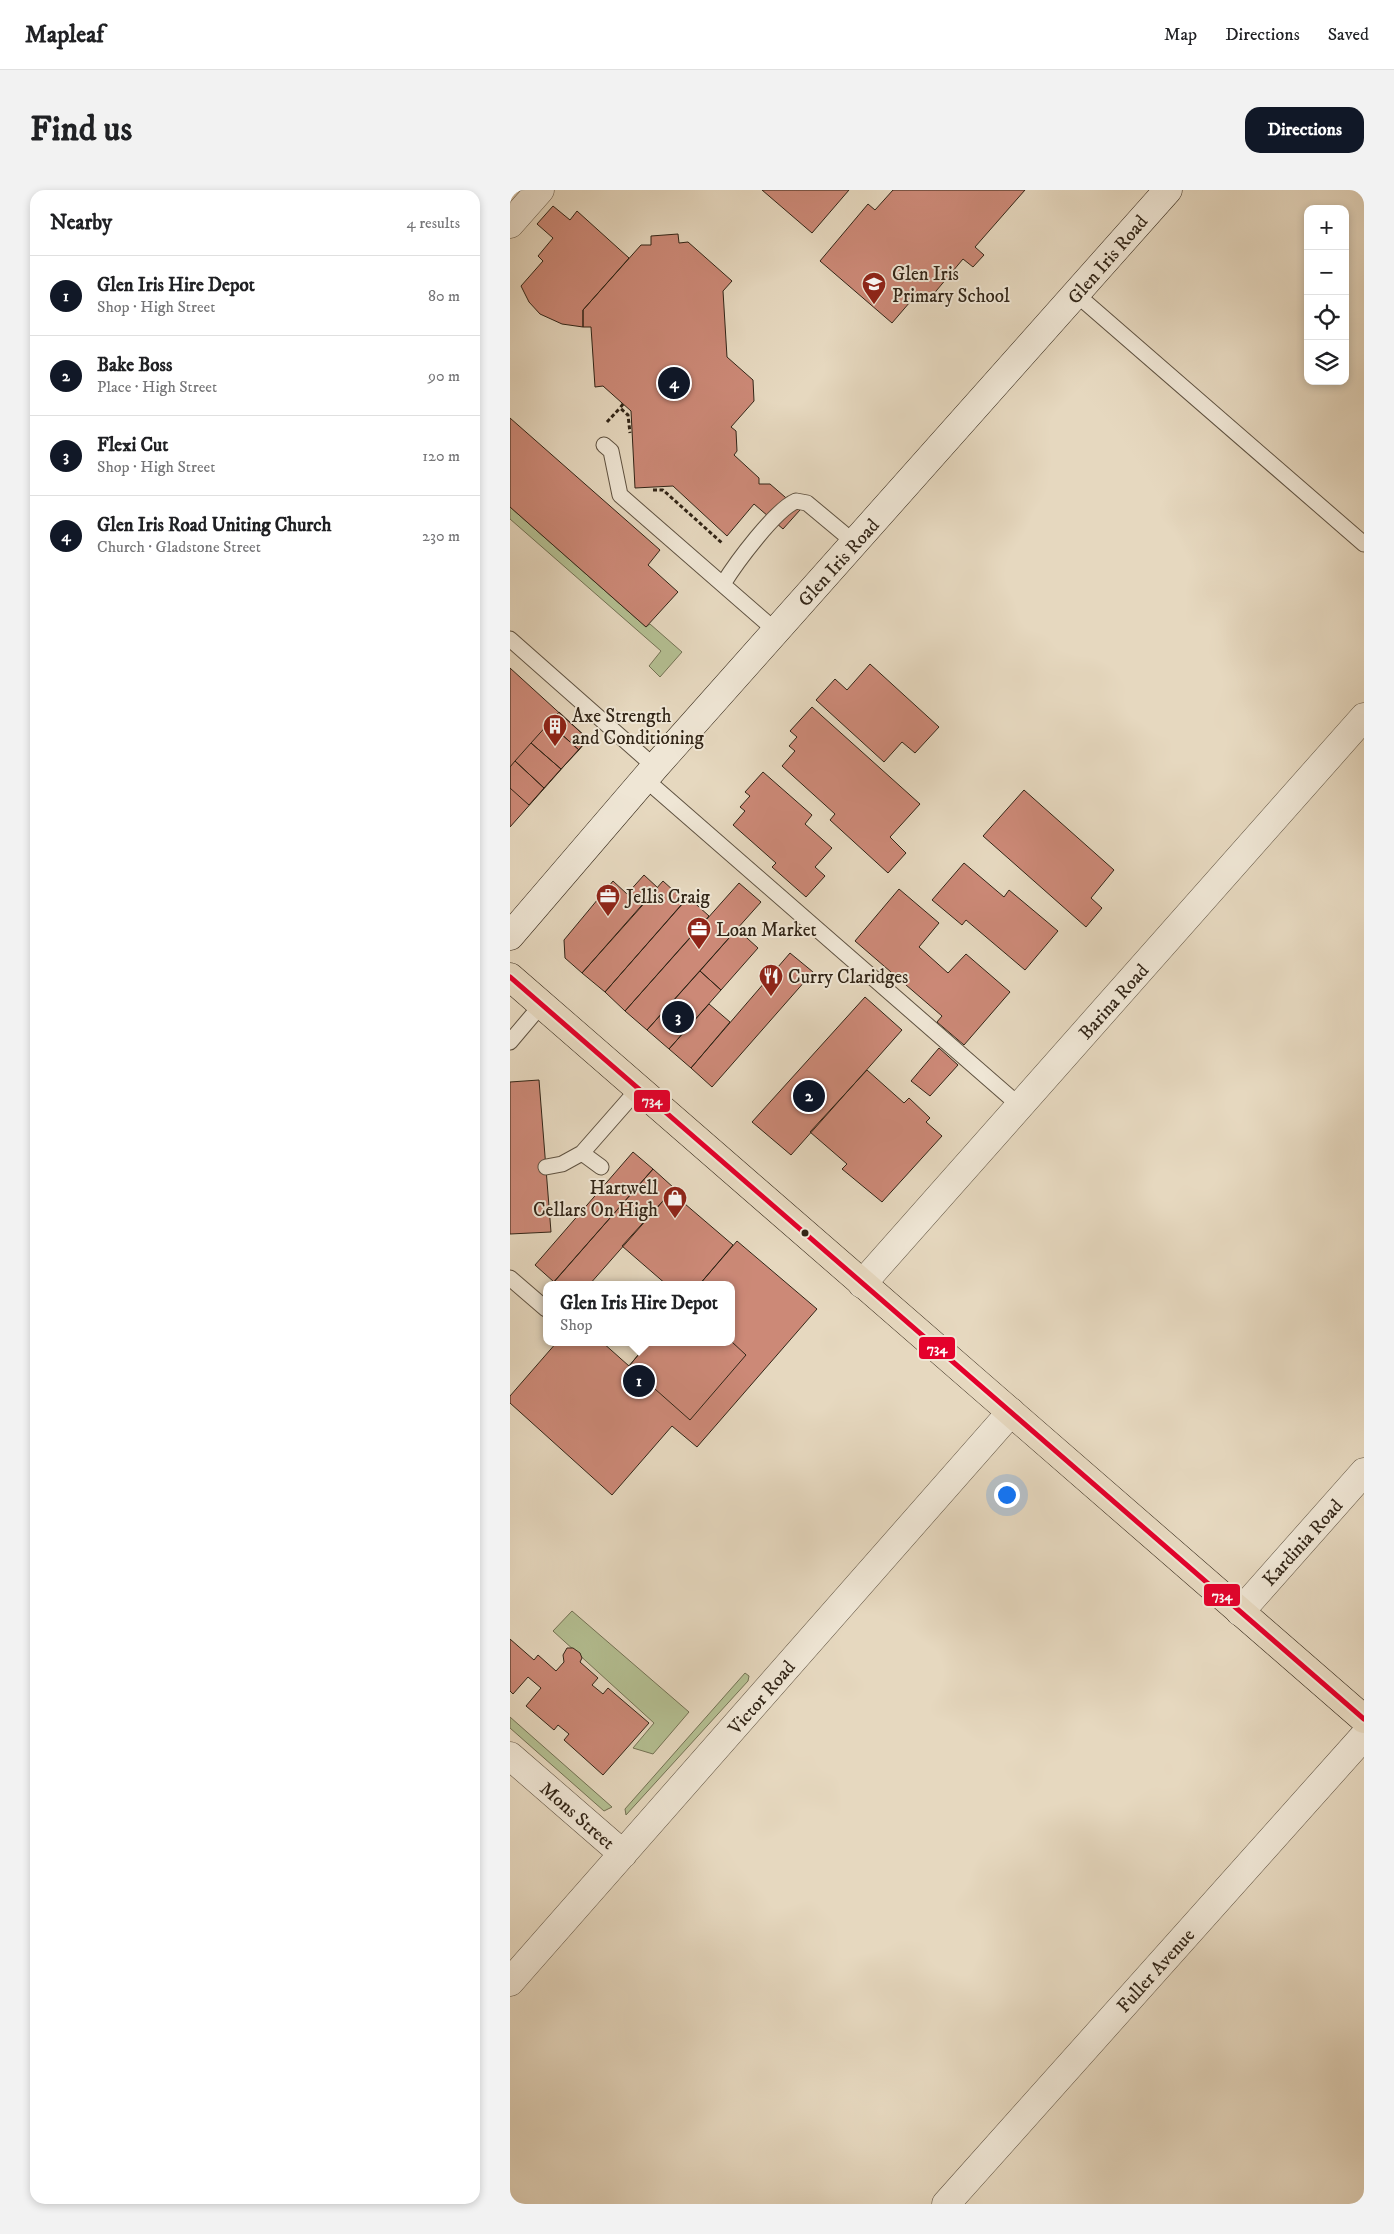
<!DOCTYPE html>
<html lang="en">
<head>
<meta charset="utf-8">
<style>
  body { margin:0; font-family:"IM FELL DW Pica",serif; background:#f2f2f2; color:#202124 }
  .controls { position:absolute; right:15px; top:15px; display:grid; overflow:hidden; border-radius:10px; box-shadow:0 2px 8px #0003 }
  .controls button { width:45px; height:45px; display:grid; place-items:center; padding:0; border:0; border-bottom:1px solid #e0e0e0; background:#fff; color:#202124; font:25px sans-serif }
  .you { position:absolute; left:496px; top:1304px; width:18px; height:18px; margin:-12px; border:4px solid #fff; border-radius:50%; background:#1a73e8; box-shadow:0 0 0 8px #1a73e833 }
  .badge { display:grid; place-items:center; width:32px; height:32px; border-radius:50%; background:#111827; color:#fff; font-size:16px; font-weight:700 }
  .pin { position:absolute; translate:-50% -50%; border:2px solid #fff; box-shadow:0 1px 5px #0006 }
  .popup { position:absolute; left:33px; top:1091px; width:192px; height:65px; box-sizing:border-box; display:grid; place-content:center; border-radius:10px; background:#fff; filter:drop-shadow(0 1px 4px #0005); font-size:16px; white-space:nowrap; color:#757577 }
  .popup b { font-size:19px; color:#202124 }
  .popup::after { content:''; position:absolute; left:50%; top:100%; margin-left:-10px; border:10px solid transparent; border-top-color:#fff }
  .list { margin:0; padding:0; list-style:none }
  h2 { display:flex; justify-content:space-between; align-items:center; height:65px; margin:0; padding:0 20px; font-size:21px }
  h2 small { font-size:16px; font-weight:400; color:#757577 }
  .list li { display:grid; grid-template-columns:32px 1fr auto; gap:15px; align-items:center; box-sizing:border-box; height:80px; padding:0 20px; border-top:1px solid #e0e0e0 }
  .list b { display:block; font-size:19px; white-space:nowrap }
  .list p { margin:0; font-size:16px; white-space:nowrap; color:#757577 }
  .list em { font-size:16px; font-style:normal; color:#757577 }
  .icon { flex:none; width:28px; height:28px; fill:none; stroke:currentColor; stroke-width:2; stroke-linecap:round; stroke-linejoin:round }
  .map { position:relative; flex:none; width:854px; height:2014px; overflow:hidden; border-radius:15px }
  header { display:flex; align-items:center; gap:30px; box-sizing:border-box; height:70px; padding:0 25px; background:#fff; border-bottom:1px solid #e0e0e0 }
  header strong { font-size:24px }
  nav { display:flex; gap:28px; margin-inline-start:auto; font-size:18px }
  .intro { display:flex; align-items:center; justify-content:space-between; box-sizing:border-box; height:120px; padding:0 30px }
  h1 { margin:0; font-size:35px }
  .button { padding:12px 22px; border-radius:15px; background:#111827; color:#fff; font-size:18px; font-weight:700 }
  main { display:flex; gap:30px; padding:0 30px }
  aside { flex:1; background:#fff; border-radius:15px; box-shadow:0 2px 8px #0003 }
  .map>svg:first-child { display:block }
</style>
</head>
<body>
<header>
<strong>Mapleaf</strong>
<nav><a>Map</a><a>Directions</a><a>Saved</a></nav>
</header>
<div class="intro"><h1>Find us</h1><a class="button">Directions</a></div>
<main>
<aside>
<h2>Nearby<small>4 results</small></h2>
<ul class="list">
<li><span class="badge">1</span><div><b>Glen Iris Hire Depot</b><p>Shop · High Street</p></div><em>80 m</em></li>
<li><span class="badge">2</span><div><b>Bake Boss</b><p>Place · High Street</p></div><em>90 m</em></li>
<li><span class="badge">3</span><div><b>Flexi Cut</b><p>Shop · High Street</p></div><em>120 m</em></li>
<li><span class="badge">4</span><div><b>Glen Iris Road Uniting Church</b><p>Church · Gladstone Street</p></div><em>230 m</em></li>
</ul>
</aside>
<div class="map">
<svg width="854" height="2014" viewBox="0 0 854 2014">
  <rect width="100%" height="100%" fill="#e6d8bf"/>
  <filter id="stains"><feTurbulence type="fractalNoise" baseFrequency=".004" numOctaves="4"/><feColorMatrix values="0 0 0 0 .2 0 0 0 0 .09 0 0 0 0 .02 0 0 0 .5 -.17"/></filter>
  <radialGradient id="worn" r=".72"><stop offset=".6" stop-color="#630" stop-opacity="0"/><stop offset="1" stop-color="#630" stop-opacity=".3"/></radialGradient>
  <path fill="#b4bf92" stroke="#737254" d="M0,317L136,437L140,434L172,462L150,487L139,476L151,461L0,329Z
    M62,1421L179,1522L143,1564L123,1558L144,1533L43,1441Z
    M235,1483L239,1486L238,1491L116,1625L115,1619Z
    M0,1527L102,1617L94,1621L0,1538Z"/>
  <path fill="#cc8977" stroke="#322517" d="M252,0H339L302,43Z
    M383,0H515L465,57L474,65L463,77L453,69L416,113L406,105L382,133L310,71L358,14L365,20Z
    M43,16L60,30L67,21L119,68L73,120V137L52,134L30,124L19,112L11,96L33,71L28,66L43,48L27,34Z
    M168,44L169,53L178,52L222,91L213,101L217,167L243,190L244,211L221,237L226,241L227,261L224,265L249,288V294H260L290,320L273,339L244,314L217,346L163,296L125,298L121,221L93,196L85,197L81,137H73V120L131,55H141V46Z
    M0,228L150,360L138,375L168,402L136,437L0,317Z
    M360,474L429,537L405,563L392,552L374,572L306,510L325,489L337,500Z
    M0,478L78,549L0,637Z
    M302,517L410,614L380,647L396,663L378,683L320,630L325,624L272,576L285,561L279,556L287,547L280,541Z
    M49,522L78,549L69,560L39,533Z
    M39,533L69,560L51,579L21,553Z
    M21,553L51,579L34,598L5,571Z
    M5,571L34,598L19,615L0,598V577Z
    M253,582L302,625L295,634L322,658L305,677L315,686L296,707L262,677L266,673L223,635L235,621L230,617L240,606L235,602Z
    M514,600L604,680L581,708L592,718L576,737L473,646Z
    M454,673L494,707L499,700L548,741L515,780L456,730L452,735L422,710Z
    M134,685L148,698L72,783L55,768L54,750L103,691L117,704Z
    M153,691L175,711L95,802L72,783Z
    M229,693L251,712L137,840L115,821Z
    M389,699L429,733L409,757L438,783L456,764L500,802L454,855L427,832L432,826L345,751Z
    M178,707L199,726L115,821L95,802Z
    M227,739L248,758L211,800L190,781Z
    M280,763L303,782L202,897L181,878Z
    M190,781L211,800L159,859L137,840Z
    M355,807L392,840L281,965L242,932Z
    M199,814L220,832L181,878L159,859Z
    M429,858L448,875L420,906L401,891Z
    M357,880L394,913L399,908L420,928L416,932L432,946L372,1012L332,979L337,974L300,942Z
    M29,890L41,1042L0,1044V892Z
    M123,962L143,979L44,1092L25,1075Z
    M143,979L164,998L161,1002L79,1095H41Z
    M161,1002L223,1055L189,1095H157L112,1056Z
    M227,1051L307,1119L187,1257L162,1236L102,1305L0,1213V1206L47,1152H92L119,1176L139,1152H222V1095H189Z
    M139,1152H222L236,1165L180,1230L119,1176Z
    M0,1449L24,1470L28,1465L46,1481L54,1472L53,1465L57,1458H63L70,1463L72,1468L70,1472L88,1488L82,1495L93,1504L98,1498L139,1533L93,1585L54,1550L59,1544L48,1535L44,1540L16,1516L31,1498L18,1487L3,1504L0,1501Z"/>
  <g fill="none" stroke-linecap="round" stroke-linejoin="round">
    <defs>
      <path id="lane" d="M566,104L854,354
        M94,255L101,261L110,305L266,441
        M213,394C226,373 265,320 286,311L297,313L345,353
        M0,449L145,577
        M135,589L510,916
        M0,852L32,814
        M72,963L91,977
        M36,977L52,974L72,963L129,898
        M0,1088L36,1119"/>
      <path id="street" d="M0,34L30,0
        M352,1094L854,527
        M730,1422L854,1282
        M0,1566L113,1664
        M0,1792L501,1222
        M436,2014L854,1546"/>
      <path id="secondary" d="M0,746L145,577L658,0"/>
      <path id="primary" d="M0,787L854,1529"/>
    </defs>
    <use href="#lane" stroke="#5f5241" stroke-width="17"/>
    <use href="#street" stroke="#5f5241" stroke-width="29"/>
    <use href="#secondary" stroke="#322517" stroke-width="29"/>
    <use href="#primary" stroke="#322517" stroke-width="29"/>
    <path stroke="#322517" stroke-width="3" stroke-dasharray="4 2.5" stroke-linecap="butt" d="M113,214L110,218L118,225L120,243
      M97,232L110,218
      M143,300H153L212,353"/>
    <use href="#lane" stroke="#efe6d5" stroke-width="15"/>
    <use href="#street" stroke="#efe6d5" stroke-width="28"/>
    <use href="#secondary" stroke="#efe6d5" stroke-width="28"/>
    <use href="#primary" stroke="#e6d8bf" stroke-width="28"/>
    <defs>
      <path id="bus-1" d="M0,787L854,1529"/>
    </defs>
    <use href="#bus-1" stroke="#efe6d5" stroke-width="9"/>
    <use href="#bus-1" stroke="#e4002b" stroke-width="5"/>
  </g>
  <defs>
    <symbol id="school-pin" viewBox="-11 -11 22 30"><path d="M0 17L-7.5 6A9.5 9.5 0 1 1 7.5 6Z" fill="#8f2418" stroke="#efe6d5"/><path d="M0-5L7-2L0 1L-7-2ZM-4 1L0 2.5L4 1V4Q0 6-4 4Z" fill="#fff"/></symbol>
    <symbol id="building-pin" viewBox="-11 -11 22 30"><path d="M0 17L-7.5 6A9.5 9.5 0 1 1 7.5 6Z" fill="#8f2418" stroke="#efe6d5"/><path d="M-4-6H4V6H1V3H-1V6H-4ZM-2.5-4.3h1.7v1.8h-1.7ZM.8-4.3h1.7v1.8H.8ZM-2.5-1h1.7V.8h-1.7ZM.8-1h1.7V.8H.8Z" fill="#fff"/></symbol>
    <symbol id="office-pin" viewBox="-11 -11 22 30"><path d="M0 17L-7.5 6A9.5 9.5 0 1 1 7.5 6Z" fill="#8f2418" stroke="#efe6d5"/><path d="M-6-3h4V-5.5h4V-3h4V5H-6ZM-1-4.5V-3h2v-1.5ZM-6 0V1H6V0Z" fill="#fff"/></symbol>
    <symbol id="restaurant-pin" viewBox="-11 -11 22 30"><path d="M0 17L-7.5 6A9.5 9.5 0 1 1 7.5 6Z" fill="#8f2418" stroke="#efe6d5"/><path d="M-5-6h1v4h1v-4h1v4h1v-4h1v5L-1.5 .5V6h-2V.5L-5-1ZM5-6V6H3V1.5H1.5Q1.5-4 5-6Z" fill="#fff"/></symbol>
    <symbol id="shop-pin" viewBox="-11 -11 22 30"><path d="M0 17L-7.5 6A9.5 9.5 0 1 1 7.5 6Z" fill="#8f2418" stroke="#efe6d5"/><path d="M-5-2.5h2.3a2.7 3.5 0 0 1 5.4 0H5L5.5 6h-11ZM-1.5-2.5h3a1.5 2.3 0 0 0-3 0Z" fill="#fff"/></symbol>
  </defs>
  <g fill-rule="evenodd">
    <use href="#school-pin" x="350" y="80" width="28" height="38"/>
    <use href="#building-pin" x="31" y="522" width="28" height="38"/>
    <use href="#office-pin" x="84" y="692" width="28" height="38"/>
    <use href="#office-pin" x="175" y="725" width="28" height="38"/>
    <use href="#restaurant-pin" x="247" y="772" width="28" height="38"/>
    <use href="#shop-pin" x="151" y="994" width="28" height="38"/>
  </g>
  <circle fill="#322517" stroke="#efe6d5" stroke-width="2" cx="295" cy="1043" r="4.5"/>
  <g text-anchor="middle" stroke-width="4" stroke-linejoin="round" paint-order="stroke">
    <g font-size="19" fill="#322517" stroke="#efe6d5">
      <text transform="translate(597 69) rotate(-49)" y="7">Glen Iris Road</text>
      <text transform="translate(328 372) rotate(-48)" y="7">Glen Iris Road</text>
      <text transform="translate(603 811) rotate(-48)" y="7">Barina Road</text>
      <text transform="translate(792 1352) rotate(-48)" y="7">Kardinia Road</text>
      <text transform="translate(251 1507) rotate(-49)" y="7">Victor Road</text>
      <text transform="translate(68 1625) rotate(41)" y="7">Mons Street</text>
      <text transform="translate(645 1780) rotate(-48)" y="7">Fuller Avenue</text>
    </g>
    <g font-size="19" fill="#322517" stroke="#efe6d5" text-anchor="start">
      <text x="382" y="90">Glen Iris<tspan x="382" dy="22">Primary School</tspan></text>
      <text x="62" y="532">Axe Strength<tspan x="62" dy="22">and Conditioning</tspan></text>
      <text x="116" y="713">Jellis Craig</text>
      <text x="206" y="746">Loan Market</text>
      <text x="278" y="793">Curry Claridges</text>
      <text x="148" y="1004" text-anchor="end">Hartwell<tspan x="148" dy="22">Cellars On High</tspan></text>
    </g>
  </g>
  <g stroke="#efe6d5" stroke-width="2">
    <rect x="123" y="899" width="38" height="24" rx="5" fill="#e4002b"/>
    <rect x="408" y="1146" width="38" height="24" rx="5" fill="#e4002b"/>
    <rect x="693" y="1393" width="38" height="24" rx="5" fill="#e4002b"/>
  </g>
  <g font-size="14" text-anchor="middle" font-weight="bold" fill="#fff">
    <text x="142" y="915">734</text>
    <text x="427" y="1163">734</text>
    <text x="712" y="1410">734</text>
  </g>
  <rect width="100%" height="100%" filter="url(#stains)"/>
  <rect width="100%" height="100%" fill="url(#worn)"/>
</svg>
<div class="controls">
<button>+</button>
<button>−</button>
<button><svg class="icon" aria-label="locate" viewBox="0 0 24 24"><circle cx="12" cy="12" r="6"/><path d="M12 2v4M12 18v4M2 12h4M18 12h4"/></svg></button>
<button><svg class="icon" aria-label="layers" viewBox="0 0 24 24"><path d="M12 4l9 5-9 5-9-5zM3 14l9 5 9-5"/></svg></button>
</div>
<div class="you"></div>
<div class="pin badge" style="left:129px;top:1191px">1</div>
<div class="popup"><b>Glen Iris Hire Depot</b>Shop</div>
<div class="pin badge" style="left:299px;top:906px">2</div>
<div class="pin badge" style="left:168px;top:827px">3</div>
<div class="pin badge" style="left:164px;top:193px">4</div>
</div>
</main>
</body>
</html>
